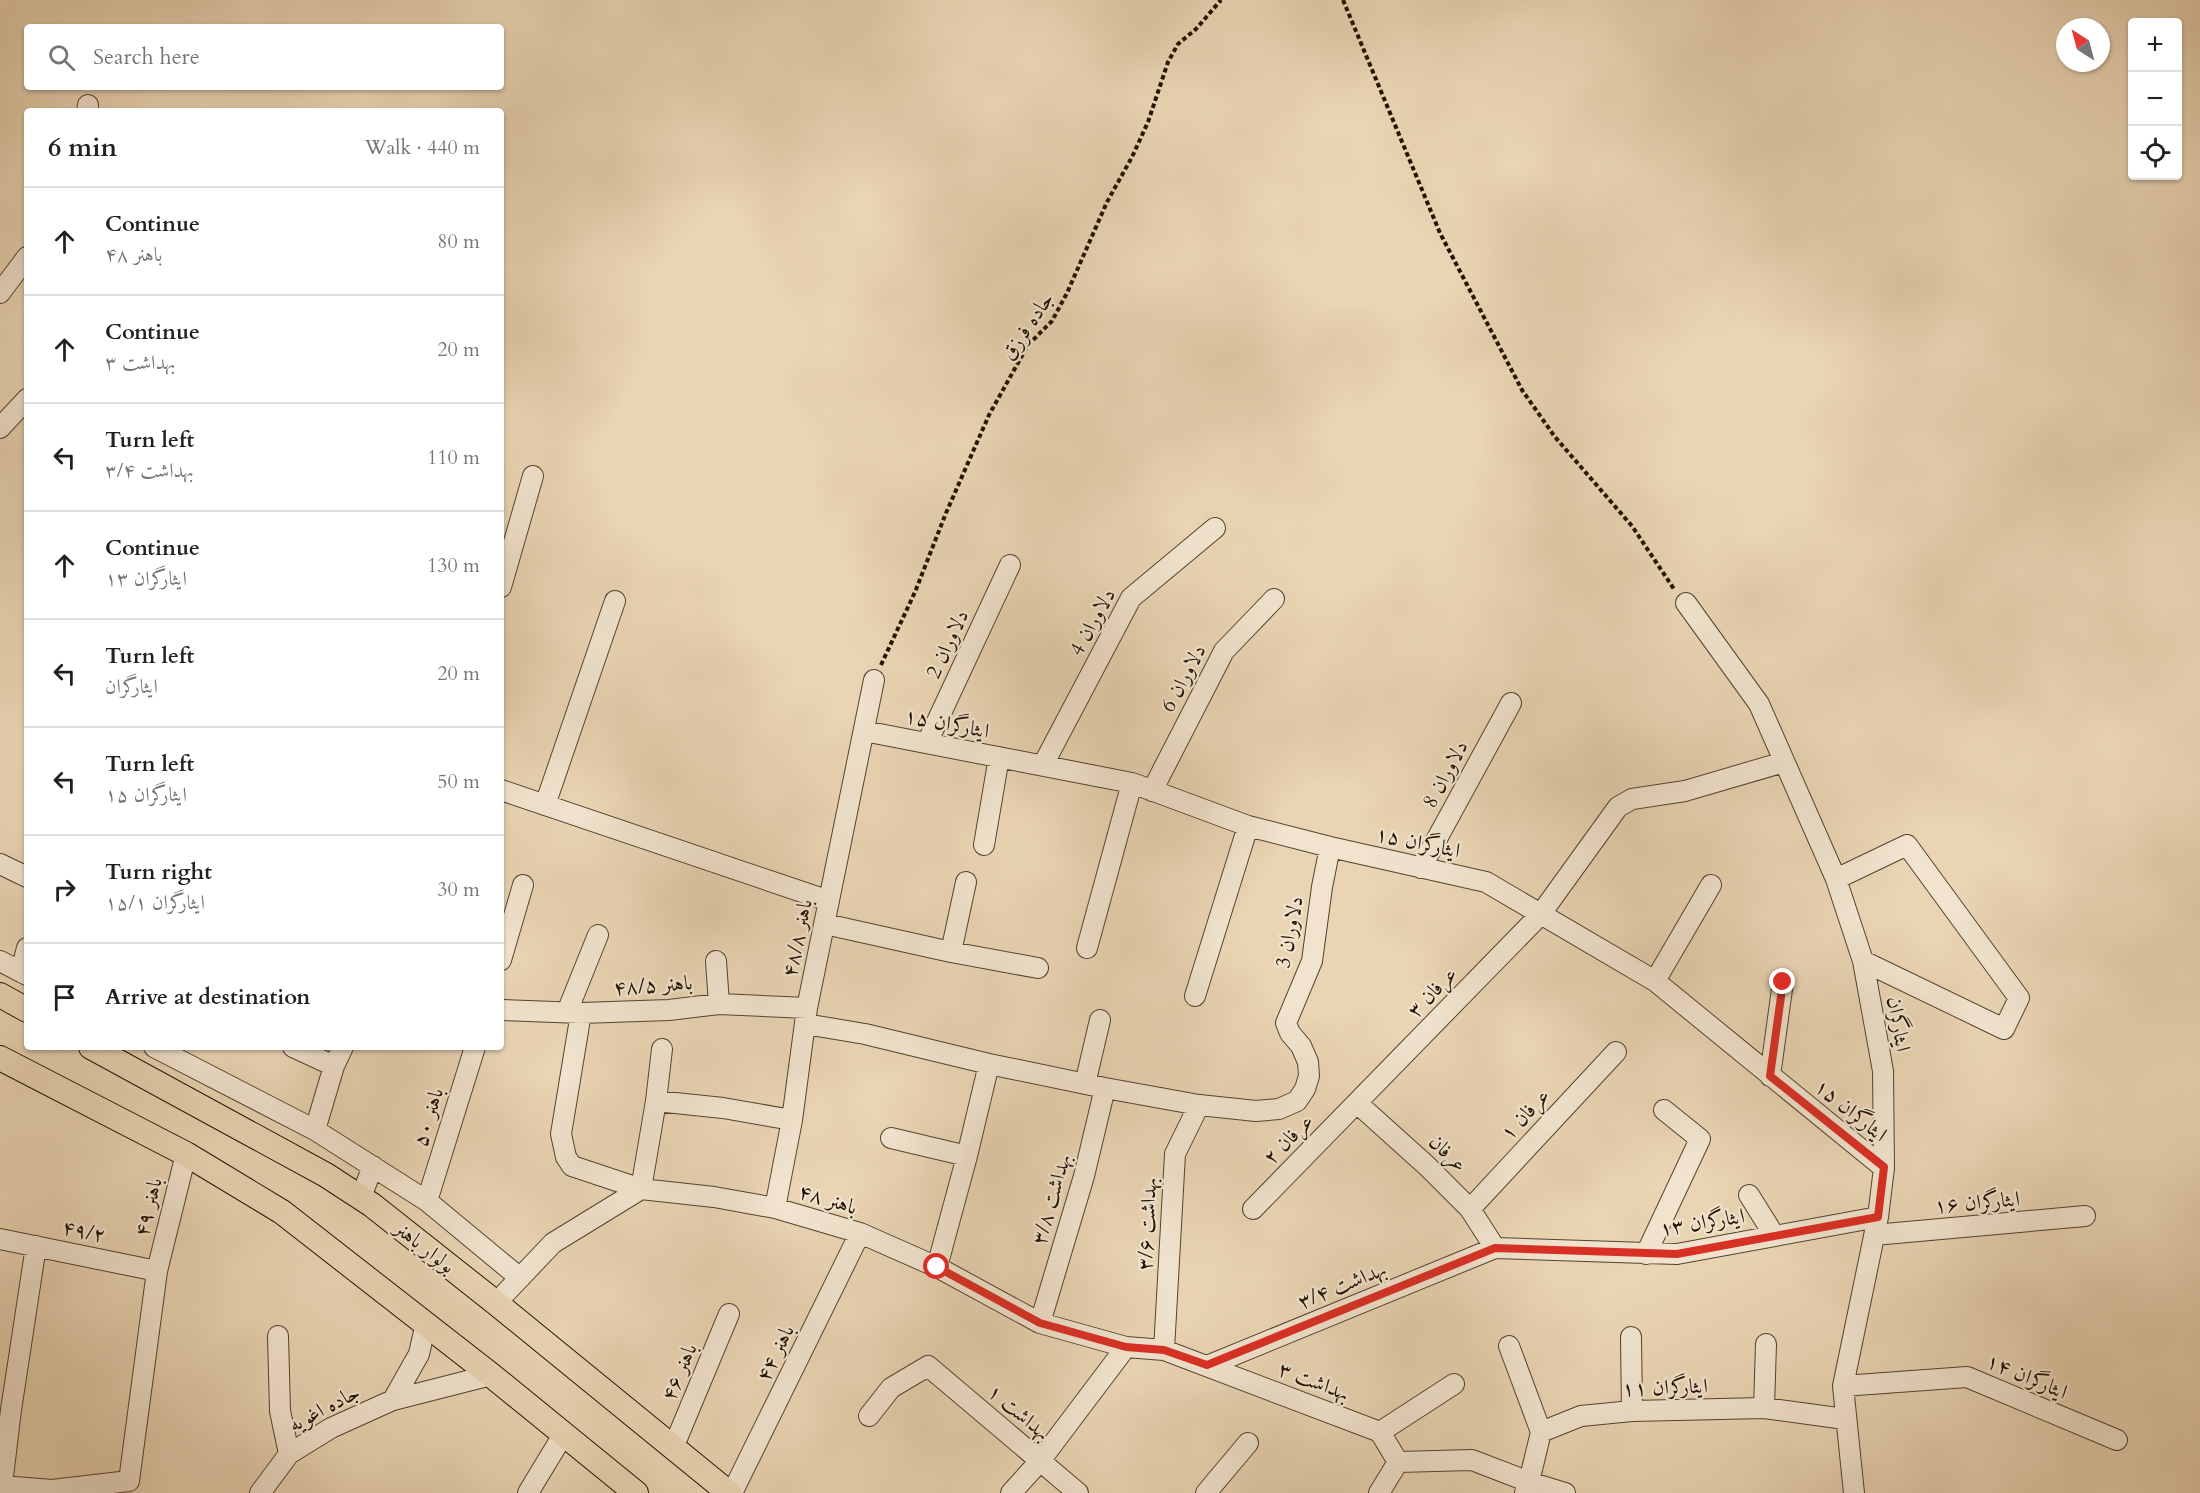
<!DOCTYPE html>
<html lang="en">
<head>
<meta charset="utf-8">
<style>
  body { margin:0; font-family:Cardo,Amiri,serif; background:#f2f2f2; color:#202124 }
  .controls { position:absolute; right:18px; top:18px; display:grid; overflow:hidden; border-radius:6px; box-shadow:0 2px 4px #0004 }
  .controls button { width:54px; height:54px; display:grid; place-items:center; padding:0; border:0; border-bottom:2px solid #e0e0e0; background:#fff; color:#202124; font:30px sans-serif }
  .compass { position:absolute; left:2056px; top:18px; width:54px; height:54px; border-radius:50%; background:#fff; box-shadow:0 2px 4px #0004; rotate:324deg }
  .stop { position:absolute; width:18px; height:18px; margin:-14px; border:4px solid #d93025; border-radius:50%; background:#fff }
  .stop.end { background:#d93025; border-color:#fff; box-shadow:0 2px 6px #0008 }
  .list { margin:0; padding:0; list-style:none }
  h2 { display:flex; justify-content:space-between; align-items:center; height:78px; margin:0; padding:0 24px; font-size:26px }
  h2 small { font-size:20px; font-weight:400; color:#757577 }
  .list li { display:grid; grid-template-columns:39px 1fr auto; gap:18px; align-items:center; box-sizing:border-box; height:108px; padding:0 24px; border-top:2px solid #e0e0e0 }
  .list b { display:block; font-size:22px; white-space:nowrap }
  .list p { margin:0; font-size:20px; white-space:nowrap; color:#757577 }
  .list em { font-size:20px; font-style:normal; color:#757577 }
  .icon { flex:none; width:33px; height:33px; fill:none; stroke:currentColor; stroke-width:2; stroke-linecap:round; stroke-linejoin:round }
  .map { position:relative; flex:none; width:2200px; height:1493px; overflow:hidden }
  .search { position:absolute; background:#fff; box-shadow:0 2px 4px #0004; left:24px; top:24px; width:480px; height:66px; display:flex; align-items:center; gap:15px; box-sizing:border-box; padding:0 21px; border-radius:6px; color:#757577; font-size:22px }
  .panel { position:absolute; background:#fff; box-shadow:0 2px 4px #0004; left:24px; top:108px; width:480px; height:942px; border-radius:6px }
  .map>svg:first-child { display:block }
</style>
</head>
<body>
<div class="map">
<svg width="2200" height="1493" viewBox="0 0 2200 1493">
  <rect width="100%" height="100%" fill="#e9d4b3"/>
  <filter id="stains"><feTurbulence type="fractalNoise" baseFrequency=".00333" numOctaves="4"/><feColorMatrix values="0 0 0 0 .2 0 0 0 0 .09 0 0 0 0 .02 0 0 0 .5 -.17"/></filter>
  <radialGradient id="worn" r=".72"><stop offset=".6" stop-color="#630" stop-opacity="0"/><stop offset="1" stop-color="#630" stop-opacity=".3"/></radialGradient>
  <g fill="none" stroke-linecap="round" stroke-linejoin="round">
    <defs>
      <path id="minor" d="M87,111L88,105
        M0,293L27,257
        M0,428L27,399
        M501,587L533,476
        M1686,603L1759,704L1836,879L1863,961L1883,1071L1884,1168L1878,1217L1843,1386L1854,1493
        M864,731L1132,783L1248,826L1330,847L1486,882L1655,981L1884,1168
        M927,743L1010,565
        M1043,765L1131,598L1215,528
        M501,790L829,901
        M1152,791L1224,651L1274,599
        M545,805L615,601
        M984,845L999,757
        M0,864L27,877
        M1421,868L1511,703
        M1836,879L1907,845L2019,998L2004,1029L1863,961
        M825,924L951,952L1038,968
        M1087,948L1132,783
        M951,952L966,882
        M501,960L523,885
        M0,961L27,975
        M716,961L719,1004
        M21,972L27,948
        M1655,981L1711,885
        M1195,996L1248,826
        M501,1010L581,1013L669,1010L719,1004L807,1008
        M567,1012L598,935
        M581,1013L561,1134L566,1157L572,1166L641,1189L656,1101L662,1049
        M805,1024L865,1034L989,1064L1105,1088L1199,1105L1256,1111L1279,1109L1297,1101L1305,1089L1309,1076L1308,1062L1301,1046L1290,1033L1286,1023L1312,961L1322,887L1330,847
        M154,1047L315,1130L427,1201L520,1278
        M293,1047L334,1066
        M1770,1076L1783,982
        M1085,1084L1100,1020
        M656,1101L723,1108L792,1120
        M1357,1103L1427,1166L1470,1209L1495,1248
        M315,1130L334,1066L343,1047
        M891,1138L967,1156
        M1749,1195L1774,1235
        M361,1197L373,1166
        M427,1201L475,1047
        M775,1208L792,1120L807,1008L874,680
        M1253,1209L1540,915L1618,807L1632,799L1685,791L1784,762
        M1470,1209L1616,1052
        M1874,1235L2085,1216
        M0,1239L157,1271
        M1646,1254L1700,1139L1664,1110
        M937,1267L967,1156L989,1064
        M496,1303L553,1243L641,1189L714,1197L775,1208L860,1233L937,1267L1040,1323L1126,1347L1164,1350L1380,1432L1398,1462
        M1040,1323L1084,1176L1105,1088
        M278,1336L280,1411L289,1454
        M1631,1337L1632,1411
        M1509,1346L1541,1432
        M1164,1350L1175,1154L1199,1105
        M1207,1366L1495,1248L1677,1254L1878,1217
        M1843,1386L1967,1377L2117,1440
        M393,1400L419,1354L426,1323
        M1764,1408L1766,1344
        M869,1416L891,1388L928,1366L1078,1493
        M1380,1432L1454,1384
        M673,1448L729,1314
        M1398,1462L1472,1460L1529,1482L1565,1493
        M2,1486L52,1490L129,1481L157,1271L186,1154
        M1,1493L11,1410L36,1246
        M260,1493L289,1454L331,1428L393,1400L491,1375
        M528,1493L563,1435
        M732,1493L860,1233
        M1011,1493L1040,1461L1126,1347
        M1206,1493L1248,1443
        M1379,1493L1398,1462
        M1525,1493L1529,1482L1541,1432L1581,1416L1632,1411L1764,1408L1845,1419"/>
      <path id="major" d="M0,995L27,1010
        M91,1047L326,1175L372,1205L496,1303L729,1493
        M0,1058L186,1154L282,1212L491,1375L636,1493"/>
    </defs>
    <use href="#minor" stroke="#53432e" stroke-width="22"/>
    <use href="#major" stroke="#211302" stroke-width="26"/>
    <path stroke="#211302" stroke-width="4" stroke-dasharray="4.5 3" stroke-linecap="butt" d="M1343,0L1440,233L1522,390L1555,437L1632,526L1674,589
      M881,665L915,592L946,513L989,415L1028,345L1052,321L1067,293L1107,202L1132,157L1148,122L1168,62L1178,44L1196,29L1221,0"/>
    <use href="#minor" stroke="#f1e3ce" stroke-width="20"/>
    <use href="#major" stroke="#e9d4b3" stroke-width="24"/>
  </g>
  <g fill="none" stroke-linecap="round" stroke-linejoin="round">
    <path stroke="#d93025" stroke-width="8" d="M937,1267L1040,1323L1126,1347L1164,1350L1207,1365L1495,1248L1677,1254L1878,1217L1884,1167L1770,1076L1783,982"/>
  </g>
  <g text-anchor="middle" stroke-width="4.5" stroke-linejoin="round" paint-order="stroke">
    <g font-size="21" fill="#211302" stroke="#f1e3ce">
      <text transform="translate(1027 326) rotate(-56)" y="7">جاده فرزق</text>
      <text transform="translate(1092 622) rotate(-61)" y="7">دلاوران 4</text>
      <text transform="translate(947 644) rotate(-65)" y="7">دلاوران 2</text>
      <text transform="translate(1183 678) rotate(-62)" y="7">دلاوران 6</text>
      <text transform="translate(947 723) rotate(11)" y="7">ایثارگران ۱۵</text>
      <text transform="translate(1445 774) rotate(-62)" y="7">دلاوران 8</text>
      <text transform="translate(1418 842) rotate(12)" y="7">ایثارگران ۱۵</text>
      <text transform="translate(1289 932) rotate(-79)" y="7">دلاوران 3</text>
      <text transform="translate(797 938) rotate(-78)" y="7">باهنر ۴۸/۸</text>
      <text transform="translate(653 985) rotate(-4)" y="7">باهنر ۴۸/۵</text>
      <text transform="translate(1432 992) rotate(-46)" y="7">عرفان ۳</text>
      <text transform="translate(1899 1024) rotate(80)" y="7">ایثارگران</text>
      <text transform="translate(1851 1110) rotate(39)" y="7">ایثارگران ۱۵</text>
      <text transform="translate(1525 1114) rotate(-47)" y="7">عرفان ۱</text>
      <text transform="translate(428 1117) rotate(-73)" y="7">باهنر ۵۰</text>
      <text transform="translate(1288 1139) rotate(-45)" y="7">عرفان ۲</text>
      <text transform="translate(1448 1153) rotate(44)" y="7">عرفان</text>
      <text transform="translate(828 1199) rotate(17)" y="7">باهنر ۴۸</text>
      <text transform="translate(1051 1199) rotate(-74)" y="7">بهداشت ۳/۸</text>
      <text transform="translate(1977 1202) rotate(-5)" y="7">ایثارگران ۱۶</text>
      <text transform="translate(148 1207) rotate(-76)" y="7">باهنر ۴۹</text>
      <text transform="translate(1702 1222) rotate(-9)" y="7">ایثارگران ۱۳</text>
      <text transform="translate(1147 1224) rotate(-87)" y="7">بهداشت ۳/۶</text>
      <text transform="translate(84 1231) rotate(12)" y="7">۴۹/۲</text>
      <text transform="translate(425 1247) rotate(38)" y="7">بولوار باهنر</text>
      <text transform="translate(1342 1285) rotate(-22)" y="7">بهداشت ۳/۴</text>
      <text transform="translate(775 1353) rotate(-64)" y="7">باهنر ۴۴</text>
      <text transform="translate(679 1372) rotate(-67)" y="7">باهنر ۴۶</text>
      <text transform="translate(2027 1376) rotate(23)" y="7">ایثارگران ۱۴</text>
      <text transform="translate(1314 1381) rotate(21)" y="7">بهداشت ۳</text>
      <text transform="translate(1665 1387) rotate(-2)" y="7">ایثارگران ۱۱</text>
      <text transform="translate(324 1408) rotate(-28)" y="7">جاده اغویه</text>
      <text transform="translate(1019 1412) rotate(40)" y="7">بهداشت ۱</text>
    </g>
  </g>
  <rect width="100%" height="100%" filter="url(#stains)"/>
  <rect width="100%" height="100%" fill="url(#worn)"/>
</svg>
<div class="controls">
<button>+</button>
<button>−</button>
<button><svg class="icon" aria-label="locate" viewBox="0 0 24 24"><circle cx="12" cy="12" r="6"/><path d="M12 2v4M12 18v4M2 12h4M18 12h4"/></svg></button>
</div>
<svg class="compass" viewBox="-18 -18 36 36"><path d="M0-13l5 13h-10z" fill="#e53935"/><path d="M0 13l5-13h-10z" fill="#757577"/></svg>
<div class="stop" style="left:937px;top:1267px"></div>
<div class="stop end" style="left:1783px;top:982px"></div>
<div class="search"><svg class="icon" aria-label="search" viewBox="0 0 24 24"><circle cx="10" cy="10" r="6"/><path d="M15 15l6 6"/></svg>Search here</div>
<section class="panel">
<h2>6 min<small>Walk · 440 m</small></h2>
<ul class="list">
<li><svg class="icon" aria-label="ahead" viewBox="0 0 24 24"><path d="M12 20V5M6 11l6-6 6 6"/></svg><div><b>Continue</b><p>باهنر ۴۸</p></div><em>80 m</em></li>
<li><svg class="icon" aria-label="ahead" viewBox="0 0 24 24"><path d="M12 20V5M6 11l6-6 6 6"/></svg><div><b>Continue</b><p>بهداشت ۳</p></div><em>20 m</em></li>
<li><svg class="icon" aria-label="left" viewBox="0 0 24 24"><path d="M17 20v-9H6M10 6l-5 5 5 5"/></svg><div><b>Turn left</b><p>بهداشت ۳/۴</p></div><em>110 m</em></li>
<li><svg class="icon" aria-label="ahead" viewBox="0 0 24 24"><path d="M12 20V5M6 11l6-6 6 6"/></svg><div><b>Continue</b><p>ایثارگران ۱۳</p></div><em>130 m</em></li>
<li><svg class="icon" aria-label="left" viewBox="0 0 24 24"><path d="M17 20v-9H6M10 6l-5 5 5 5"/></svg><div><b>Turn left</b><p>ایثارگران</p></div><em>20 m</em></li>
<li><svg class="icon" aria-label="left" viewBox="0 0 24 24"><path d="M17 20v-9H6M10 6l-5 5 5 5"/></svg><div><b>Turn left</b><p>ایثارگران ۱۵</p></div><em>50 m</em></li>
<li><svg class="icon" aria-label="right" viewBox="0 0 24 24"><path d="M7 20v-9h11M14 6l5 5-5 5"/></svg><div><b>Turn right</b><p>ایثارگران ۱۵/۱</p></div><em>30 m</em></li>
<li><svg class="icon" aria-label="arrive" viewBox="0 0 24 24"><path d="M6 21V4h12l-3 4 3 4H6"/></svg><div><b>Arrive at destination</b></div></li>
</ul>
</section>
</div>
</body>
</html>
